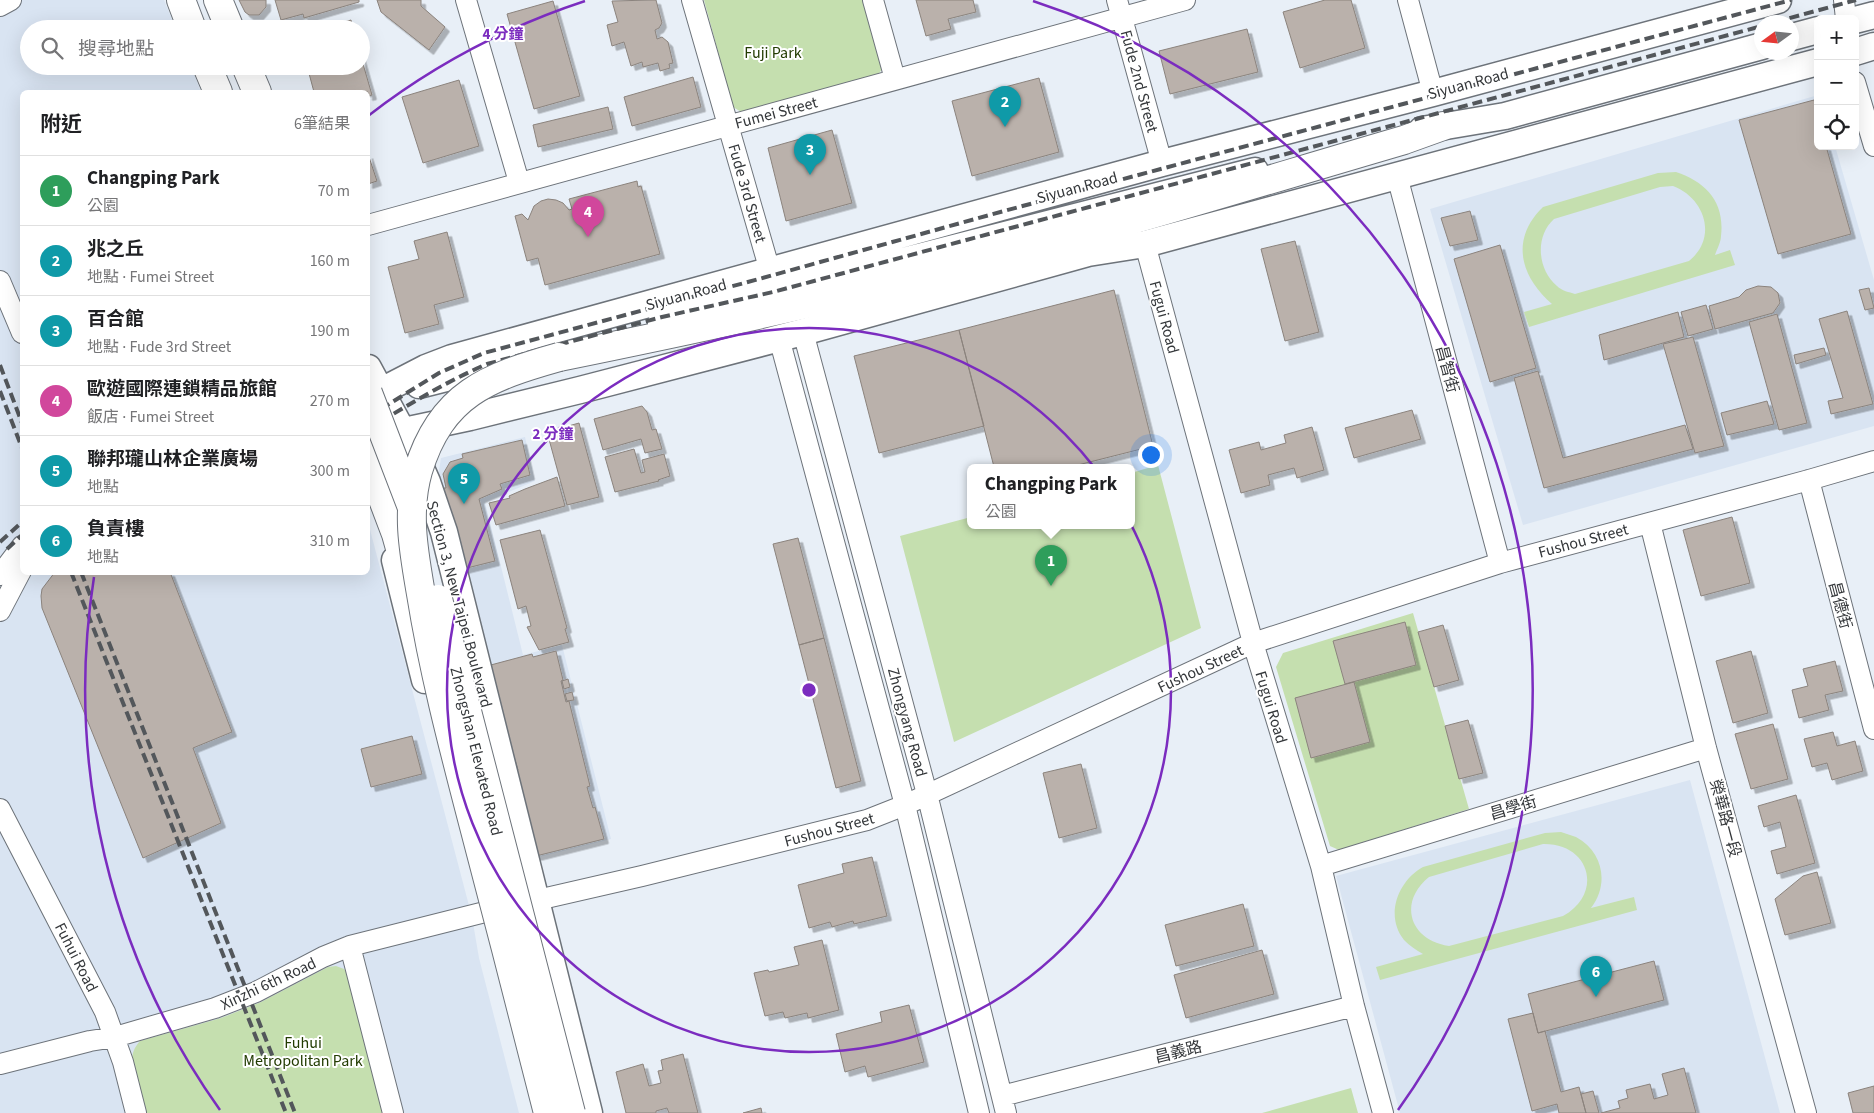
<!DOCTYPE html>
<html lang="zh-TW">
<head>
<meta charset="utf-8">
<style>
  body { margin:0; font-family:"Source Sans 3","Noto Sans TC",sans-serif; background:#f2f2f2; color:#202124 }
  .controls { position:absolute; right:15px; top:15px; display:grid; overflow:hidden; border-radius:8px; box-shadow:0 5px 20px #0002 }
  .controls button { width:45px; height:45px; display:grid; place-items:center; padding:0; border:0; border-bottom:1px solid #e0e0e0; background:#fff; color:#202124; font:25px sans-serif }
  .compass { position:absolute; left:1754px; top:15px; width:45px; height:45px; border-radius:50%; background:#fff; box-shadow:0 5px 20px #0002; rotate:255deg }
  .you { position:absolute; left:1150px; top:454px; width:18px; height:18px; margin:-12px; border:4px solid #fff; border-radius:50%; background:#1a73e8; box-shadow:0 0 0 8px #1a73e833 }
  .badge { display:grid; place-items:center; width:32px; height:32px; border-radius:50%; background:#d93025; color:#fff; font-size:16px; font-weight:700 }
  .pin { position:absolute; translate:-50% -41px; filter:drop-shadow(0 1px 2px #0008) }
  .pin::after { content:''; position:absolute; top:26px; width:18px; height:15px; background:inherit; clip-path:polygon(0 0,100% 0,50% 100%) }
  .popup { position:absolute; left:967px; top:464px; width:168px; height:65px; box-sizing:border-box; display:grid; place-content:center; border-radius:8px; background:#fff; filter:drop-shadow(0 1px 4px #0005); font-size:16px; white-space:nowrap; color:#757577 }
  .popup b { font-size:19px; color:#202124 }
  .popup::after { content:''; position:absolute; left:50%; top:100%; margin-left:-10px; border:10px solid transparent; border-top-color:#fff }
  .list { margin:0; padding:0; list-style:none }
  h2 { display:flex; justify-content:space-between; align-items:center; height:65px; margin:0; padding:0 20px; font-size:21px }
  h2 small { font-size:16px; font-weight:400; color:#757577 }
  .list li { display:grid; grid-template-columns:32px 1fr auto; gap:15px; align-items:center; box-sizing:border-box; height:70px; padding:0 20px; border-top:1px solid #e0e0e0 }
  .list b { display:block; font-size:19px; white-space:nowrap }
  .list p { margin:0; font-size:16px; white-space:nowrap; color:#757577 }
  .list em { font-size:16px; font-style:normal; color:#757577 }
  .icon { flex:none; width:28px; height:28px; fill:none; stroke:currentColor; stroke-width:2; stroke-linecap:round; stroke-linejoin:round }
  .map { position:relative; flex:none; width:1874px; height:1113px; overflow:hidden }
  .search { position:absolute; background:#fff; box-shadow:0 5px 20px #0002; left:20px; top:20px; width:350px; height:55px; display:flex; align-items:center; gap:12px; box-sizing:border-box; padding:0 18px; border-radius:28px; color:#757577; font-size:19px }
  .panel { position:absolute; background:#fff; box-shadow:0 5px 20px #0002; left:20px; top:90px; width:350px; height:485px; border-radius:8px }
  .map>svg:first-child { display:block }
</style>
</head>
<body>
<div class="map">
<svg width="1874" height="1113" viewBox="0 0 1874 1113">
  <defs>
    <filter id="shadow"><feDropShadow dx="4.5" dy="4.5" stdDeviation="0" flood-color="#0004"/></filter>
  </defs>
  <rect width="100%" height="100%" fill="#e8eff7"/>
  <path fill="#d9e4f2" d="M0,0H164L176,29H29V66H191L201,92H22V572H368V522L472,917L479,958L519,1113H0Z
    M1818,95V146H1835L1874,280V426L1523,525L1430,209Z
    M525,437L535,481L485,502L523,655L562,645L611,839L535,858L438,477L441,458Z
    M1690,780L1780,1113H1400L1336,876Z"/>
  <path fill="#c5dfaf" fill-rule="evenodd" d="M704,0H864L882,69L875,79L743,113L733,107Z
    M1676,172C1706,182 1725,202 1721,236C1721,242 1717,249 1715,255L1730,250L1735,265L1529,327L1524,312L1552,304C1520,276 1510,239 1543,207L1658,173ZM1673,186C1705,198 1718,238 1689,261L1575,294C1569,292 1562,291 1557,286C1537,269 1535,236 1554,219L1660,187Z
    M1158,465L1201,628L954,742L900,536L971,517V525H1131V473Z
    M1413,613L1469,809L1339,850L1330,846L1276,667L1283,653Z
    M1561,832C1566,834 1571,835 1576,837C1604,852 1609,885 1591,908L1634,897L1637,910L1380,980L1376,967L1423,954C1416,950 1410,946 1404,940C1384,915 1399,880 1423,867L1545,833ZM1543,844C1590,843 1604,893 1563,916L1449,946C1409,940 1398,902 1429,877Z
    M336,966L344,969L349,975L385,1113H146L132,1062C132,1053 134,1048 140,1041L221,1018L261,1002L328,967Z
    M1351,1088L1358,1113H1262Z"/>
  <path fill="#bab1ab" stroke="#8b837d" filter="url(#shadow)" d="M239,0H266V7L259,15H249L245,12Z
    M275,0H359V2L304,18L303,14L281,20Z
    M377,0H421V6L445,27L429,50L381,12Z
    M652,0H656L662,23L659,28L655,30L657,39L662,37L668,42L673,63L669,64L670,68L660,71L658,63L643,67L642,62L631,66L624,42L612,46L607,25L618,22L612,1Z
    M916,0H973L976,12L948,19L951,29L926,36Z
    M1325,0H1351L1365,48L1300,68L1283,12Z
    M553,1L580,96L534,109L507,14Z
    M351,20L353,29H320Z
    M1247,29L1258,72L1170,94L1159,51Z
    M361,57L372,95L368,96V92H314L307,66H361Z
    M693,77L701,107L632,126L624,97Z
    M1039,78L1059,152L972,176L952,101Z
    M459,80L479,146L423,163L402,97Z
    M1814,100L1818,114V146H1826L1851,234L1778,254L1739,120Z
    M608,107L613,129L538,147L533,125Z
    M832,130L852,203L786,221L768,148Z
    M368,154L377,181L368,184Z
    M637,181L638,187L641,186L660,254L545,285L538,258L527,261L515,216L522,214L528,220L534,206L541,201L548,199L556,200L563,203L569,210L572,209L569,199Z
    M1470,211L1478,240L1450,246L1441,218Z
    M447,232L464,297L434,305L439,324L405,333L388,267L419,259L414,241Z
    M1295,241L1319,332L1285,341L1261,249Z
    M1500,245L1536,368L1490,382L1454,259Z
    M1758,286L1771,287L1778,293L1780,303L1773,313L1715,329L1709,306L1739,297L1746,290Z
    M1869,288L1874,308L1865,310L1859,290Z
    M1114,290L1153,446L1070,467H994L959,330Z
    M1706,305L1713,329L1688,336L1681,312Z
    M1847,311L1873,404L1831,414L1828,401L1843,398L1819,319Z
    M1678,312L1684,337L1604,360L1599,335Z
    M1777,314L1807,423L1779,430L1749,322Z
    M959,330L984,426L879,453L854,356Z
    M1693,337L1724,446L1695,453L1663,344Z
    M1824,348L1826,355L1796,364L1794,355Z
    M1538,371L1563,458L1685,425L1693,449L1544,488L1514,378Z
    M1767,401L1774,424L1727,435L1721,413Z
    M642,406L647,412L652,430L656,429L662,449L645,453L641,439L603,450L594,419Z
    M1412,410L1421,439L1354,458L1345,428Z
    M579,423L599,497L567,505L547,432Z
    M1312,427L1324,470L1297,478L1294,468L1268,475L1270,485L1241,493L1229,450L1259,442L1261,450L1286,443L1284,435Z
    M522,440L530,475L500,484L502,489L479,499L495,561L463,569L443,488H446L443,474L450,462L463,458L462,454Z
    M634,449L641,473L645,472L642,460L664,454L670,476L658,480L659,481L615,492L605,457Z
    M557,477L565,506L496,525L489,503L510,498L509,496L525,489Z
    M1732,517L1750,583L1701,596L1683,530Z
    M540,530L567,628L565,629L569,642L539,650L527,627L531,626L526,606L518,609L500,540Z
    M798,538L824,638L799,645L773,544Z
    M170,572L232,732L193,748L221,823L143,858L42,608L41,596L42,589L55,572Z
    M1405,622L1416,665L1345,684L1333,641Z
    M1443,625L1459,680L1434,687L1418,632Z
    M824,638L861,781L836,788L799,645Z
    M556,651L563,680L561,681L566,702L569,701L590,786L587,787L593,808L595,807L604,839L536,856L515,771L518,770L512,750L510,751L487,666L532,654L533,657Z
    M1751,651L1768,713L1733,723L1716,661Z
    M1835,661L1843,691L1825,695L1829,710L1799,718L1792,690L1808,686L1803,669Z
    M568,679L570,687L564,689L562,681Z
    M1354,682L1370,742L1311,758L1295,698Z
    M572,692L574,700L567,701L565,694Z
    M1468,720L1483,773L1459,779L1445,726Z
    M1773,724L1788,779L1751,789L1735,734Z
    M1833,732L1837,746L1855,741L1863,771L1832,780L1827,763L1812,767L1804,739Z
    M412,736L422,774L371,787L361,749Z
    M1081,764L1097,828L1059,838L1043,773Z
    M1796,795L1815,863L1777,874L1771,851L1786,847L1780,822L1764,827L1758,806Z
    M872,857L887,916L854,924L853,921L832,927L830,922L809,928L798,885L844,873L842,864Z
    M1817,872L1831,923L1785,935L1775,899L1803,876Z
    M1243,904L1254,946L1176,966L1165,925Z
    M822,940L839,1010L808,1018L807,1013L785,1018L783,1012L765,1016L754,973L768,970L769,972L799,965L794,947Z
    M1262,950L1274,994L1186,1018L1174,975Z
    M1654,961L1664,1000L1538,1033L1528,994Z
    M909,1005L924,1062L868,1077L865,1066L845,1072L836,1034L882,1022L880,1012Z
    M1533,1013L1538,1033L1545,1031L1561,1092L1579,1087L1586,1113H1559L1557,1104L1532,1111L1508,1019Z
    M683,1054L698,1113H669L667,1108L656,1111V1113H626L616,1072L643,1064L649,1086L661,1083L658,1071L663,1070L661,1060Z
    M1684,1068L1696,1113H1601L1620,1108L1618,1101L1628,1098L1626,1090L1650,1084L1654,1099L1668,1095L1662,1074Z
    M1874,1086V1113H1853L1848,1093Z
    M1593,1091L1599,1113H1586L1581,1094Z
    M761,1108L762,1113H743Z"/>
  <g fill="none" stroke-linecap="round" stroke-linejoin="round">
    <defs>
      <path id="minor" d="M466,0L519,182
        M692,0L770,271
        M873,0L895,79
        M1117,0L1162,163
        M1408,0L1433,93
        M1844,0L1846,19
        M0,6L11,0
        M1855,82L1874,146
        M1397,176L1500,563
        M368,225L1185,0
        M1145,244L1253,643L1321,866L1354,1006L1383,1113
        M0,281L22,333
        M803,332L927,794L1006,1113
        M779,338L905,805L979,1113
        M1809,480L1874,729
        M1650,523L1706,748L1806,1113
        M0,575L22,546
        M0,611L22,569
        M0,809L105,1012L123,1062L136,1113
        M1321,866L1706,748
        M350,946L393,1113
        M0,1064L90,1041L115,1037L215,1008L256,992L323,957L350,946L485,912L642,876L867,820L905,805L1253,643L1500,563L1809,480L1874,461
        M1002,1096L1354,1006"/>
      <path id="major" d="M1855,20L1874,15
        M1792,37L1818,30
        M1855,52L1874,46
        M1422,130L1505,116L1762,46
        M661,323L1255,171
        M368,368L415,455L427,482L444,532L589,1113
        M419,385L517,360
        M368,398L426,368L452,358L1162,163L1433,93L1778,0
        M368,439H373L404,431L470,417L580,390L803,332L1088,253L1145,244L1818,62
        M395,560L425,680"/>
      <path id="highway" d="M181,0L192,29
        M218,0L230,29
        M207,66L218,92
        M246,66L257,92
        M559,357C687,331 814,304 940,272C1096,233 1250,185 1404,140L1443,126
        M368,460L396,534L410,584"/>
    </defs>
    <use href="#minor" stroke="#6d737a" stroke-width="22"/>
    <use href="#major" stroke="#6d737a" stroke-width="29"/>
    <use href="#highway" stroke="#6d737a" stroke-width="30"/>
    <use href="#minor" stroke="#fff" stroke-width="20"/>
    <use href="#major" stroke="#fff" stroke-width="26"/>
    <use href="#highway" stroke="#fff" stroke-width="28"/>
    <path stroke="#53575b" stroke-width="4" stroke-dasharray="10 5" stroke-linecap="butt" d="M1775,22L1856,0
      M0,365L22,423
      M0,391L22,448
      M368,417L439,373L484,353L759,279L1004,211L1791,0
      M368,429C407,406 445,382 487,364L662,317L773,292L1762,26
      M0,542L22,522
      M7,549L22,535
      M71,572L286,1113
      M81,572L295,1113"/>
    <defs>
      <path id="highway-bridge" d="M368,393L411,505
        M438,599L571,1113
        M548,1113C523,1014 497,914 471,815C452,742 433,669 421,594C414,553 406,513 418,471C441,394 488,377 559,357"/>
    </defs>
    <use href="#highway-bridge" stroke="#6d737a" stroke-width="30" stroke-linecap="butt"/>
    <use href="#highway-bridge" stroke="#fff" stroke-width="28"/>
  </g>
  <g fill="none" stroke="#7b2cbf" stroke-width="2.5">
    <circle cx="809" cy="690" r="362"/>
    <path d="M220 1110A724 724 0 0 1 94 577M368 116A724 724 0 0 1 585 1M1033 1A724 724 0 0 1 1398 1110"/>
  </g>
  <g text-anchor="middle" stroke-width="4" stroke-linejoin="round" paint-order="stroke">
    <g font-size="16" fill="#233c02" stroke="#fff">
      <text x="773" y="58">Fuji Park</text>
      <text x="303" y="1048">Fuhui<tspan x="303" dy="18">Metropolitan Park</tspan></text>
    </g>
    <g font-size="16" fill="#34373a" stroke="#fff">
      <text transform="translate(1140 81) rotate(75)" y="6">Fude 2nd Street</text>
      <text transform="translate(1468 83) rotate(-15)" y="6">Siyuan Road</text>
      <text transform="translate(776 112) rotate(-15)" y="6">Fumei Street</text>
      <text transform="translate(1077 187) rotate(-15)" y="6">Siyuan Road</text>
      <text transform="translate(748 193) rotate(74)" y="6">Fude 3rd Street</text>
      <text transform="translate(686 294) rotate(-15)" y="6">Siyuan Road</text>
      <text transform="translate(1165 317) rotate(75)" y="6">Fugui Road</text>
      <text transform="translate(1448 369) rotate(75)" y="6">昌智街</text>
      <text transform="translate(1583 540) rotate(-15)" y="6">Fushou Street</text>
      <text transform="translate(460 604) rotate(75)" y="6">Section 3, New Taipei Boulevard</text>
      <text transform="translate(1841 605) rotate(75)" y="6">昌德街</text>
      <text transform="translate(1200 668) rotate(-25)" y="6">Fushou Street</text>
      <text transform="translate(1272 707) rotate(73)" y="6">Fugui Road</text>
      <text transform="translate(908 722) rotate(75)" y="6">Zhongyang Road</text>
      <text transform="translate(477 751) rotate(76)" y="6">Zhongshan Elevated Road</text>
      <text transform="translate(1513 807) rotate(-17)" y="6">昌學街</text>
      <text transform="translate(1726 818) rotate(75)" y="6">榮華路一段</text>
      <text transform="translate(829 829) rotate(-15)" y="6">Fushou Street</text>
      <text transform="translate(77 957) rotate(63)" y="6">Fuhui Road</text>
      <text transform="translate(268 983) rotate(-25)" y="6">Xinzhi 6th Road</text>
      <text transform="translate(1178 1051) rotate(-14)" y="6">昌義路</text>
    </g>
  </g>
  <circle cx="809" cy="690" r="8" fill="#7b2cbf" stroke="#fff" stroke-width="2.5"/>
  <g font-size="15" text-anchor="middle" font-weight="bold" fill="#7b2cbf" stroke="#fff" stroke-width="4" stroke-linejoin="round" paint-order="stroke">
    <text x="503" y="39">4 分鐘</text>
    <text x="553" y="439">2 分鐘</text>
  </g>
</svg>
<div class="controls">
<button>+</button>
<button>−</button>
<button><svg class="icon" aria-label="locate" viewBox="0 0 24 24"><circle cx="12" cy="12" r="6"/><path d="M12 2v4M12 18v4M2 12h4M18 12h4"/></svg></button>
</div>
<svg class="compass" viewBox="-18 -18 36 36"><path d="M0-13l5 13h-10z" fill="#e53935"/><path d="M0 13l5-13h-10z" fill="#757577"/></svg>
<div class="you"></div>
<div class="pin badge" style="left:1051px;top:586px;background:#2e9e5b">1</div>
<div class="popup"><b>Changping Park</b>公園</div>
<div class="pin badge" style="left:1005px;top:127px;background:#0f9aa8">2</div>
<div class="pin badge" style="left:810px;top:175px;background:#0f9aa8">3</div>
<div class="pin badge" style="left:588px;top:237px;background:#d1479c">4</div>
<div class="pin badge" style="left:464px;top:504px;background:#0f9aa8">5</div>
<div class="pin badge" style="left:1596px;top:997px;background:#0f9aa8">6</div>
<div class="search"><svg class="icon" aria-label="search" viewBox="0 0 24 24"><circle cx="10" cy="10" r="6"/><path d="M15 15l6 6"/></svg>搜尋地點</div>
<section class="panel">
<h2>附近<small>6筆結果</small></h2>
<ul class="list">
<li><span class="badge" style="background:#2e9e5b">1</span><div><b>Changping Park</b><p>公園</p></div><em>70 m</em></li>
<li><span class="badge" style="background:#0f9aa8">2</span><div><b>兆之丘</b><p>地點 · Fumei Street</p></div><em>160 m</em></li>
<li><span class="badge" style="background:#0f9aa8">3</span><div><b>百合館</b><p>地點 · Fude 3rd Street</p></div><em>190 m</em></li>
<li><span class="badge" style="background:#d1479c">4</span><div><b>歐遊國際連鎖精品旅館</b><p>飯店 · Fumei Street</p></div><em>270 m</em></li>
<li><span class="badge" style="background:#0f9aa8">5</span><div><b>聯邦瓏山林企業廣場</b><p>地點</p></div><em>300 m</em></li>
<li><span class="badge" style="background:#0f9aa8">6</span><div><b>負責樓</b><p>地點</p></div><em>310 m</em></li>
</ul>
</section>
</div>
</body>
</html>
